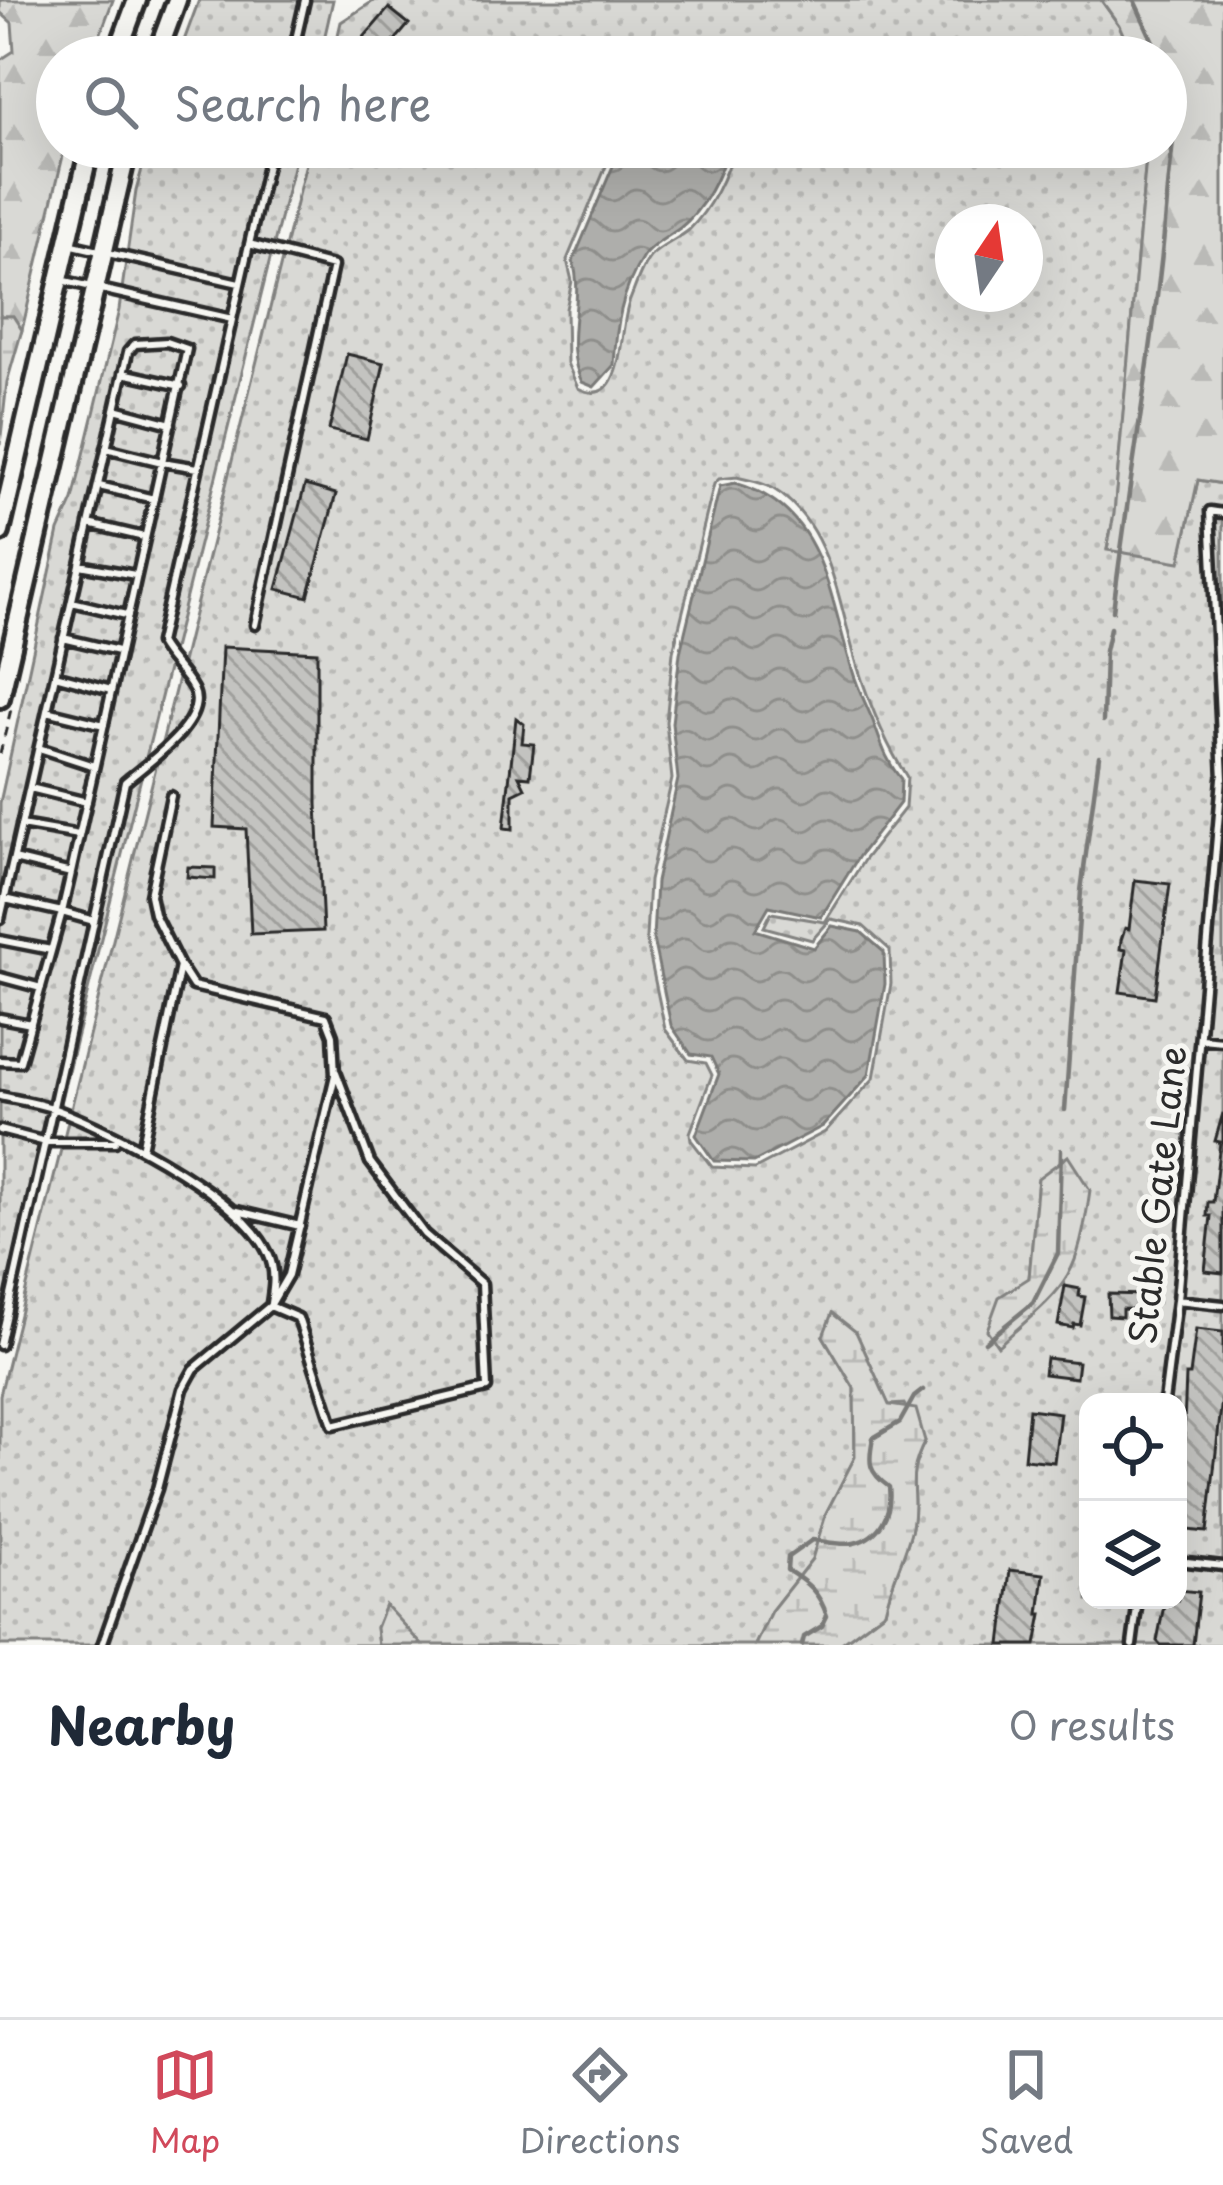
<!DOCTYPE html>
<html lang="en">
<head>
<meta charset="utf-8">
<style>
  body { margin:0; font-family:"Playpen Sans",sans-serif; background:#f6f6f7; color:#1f2937 }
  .controls { position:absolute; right:36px; bottom:36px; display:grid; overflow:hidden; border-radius:24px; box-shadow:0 12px 48px #0002 }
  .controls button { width:108px; height:108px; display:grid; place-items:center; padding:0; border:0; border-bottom:3px solid #e0e1e3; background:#fff; color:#1f2937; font:60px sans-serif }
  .compass { position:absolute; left:935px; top:204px; width:108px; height:108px; border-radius:50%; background:#fff; box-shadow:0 12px 48px #0002; rotate:13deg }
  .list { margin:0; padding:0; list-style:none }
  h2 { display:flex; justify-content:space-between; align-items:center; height:156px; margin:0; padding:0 48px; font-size:51px }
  h2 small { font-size:39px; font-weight:400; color:#747a83 }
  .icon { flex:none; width:66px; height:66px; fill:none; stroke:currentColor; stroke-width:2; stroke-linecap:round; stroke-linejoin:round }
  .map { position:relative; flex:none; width:1223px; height:1645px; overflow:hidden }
  .search { position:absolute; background:#fff; box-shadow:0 12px 48px #0002; left:36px; right:36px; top:36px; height:132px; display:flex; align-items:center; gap:30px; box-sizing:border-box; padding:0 42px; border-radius:66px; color:#747a83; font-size:45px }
  .sheet { height:372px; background:#fff }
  nav { display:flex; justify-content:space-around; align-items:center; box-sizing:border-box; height:168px; border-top:3px solid #e0e1e3; background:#fff; font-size:33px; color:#747a83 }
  nav a { display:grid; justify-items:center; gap:6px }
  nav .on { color:#d1495b }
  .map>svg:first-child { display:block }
</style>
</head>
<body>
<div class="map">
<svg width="1223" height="1645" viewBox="0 0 1223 1645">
  <defs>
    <pattern id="grass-dots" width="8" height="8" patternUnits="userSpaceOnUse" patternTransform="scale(3)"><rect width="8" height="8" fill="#d9d9d5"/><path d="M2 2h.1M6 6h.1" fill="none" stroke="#babab7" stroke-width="1.8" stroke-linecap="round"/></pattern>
    <pattern id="forest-firs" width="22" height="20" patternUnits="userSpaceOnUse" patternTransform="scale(3)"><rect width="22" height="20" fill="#d9d9d5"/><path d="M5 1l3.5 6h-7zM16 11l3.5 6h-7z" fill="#babab7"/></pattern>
    <pattern id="wetland-marsh" width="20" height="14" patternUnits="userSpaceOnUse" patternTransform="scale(3)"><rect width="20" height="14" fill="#d9d9d5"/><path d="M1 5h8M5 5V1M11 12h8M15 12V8" fill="none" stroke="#babab7"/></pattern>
    <pattern id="water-waves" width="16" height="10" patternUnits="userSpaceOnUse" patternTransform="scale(3)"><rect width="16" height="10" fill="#aeaeab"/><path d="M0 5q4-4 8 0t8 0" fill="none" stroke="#8e8e8b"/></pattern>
    <pattern id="building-back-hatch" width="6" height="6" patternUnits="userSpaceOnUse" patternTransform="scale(3)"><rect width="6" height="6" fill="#c3c3c0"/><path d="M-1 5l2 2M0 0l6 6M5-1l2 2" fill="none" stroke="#9f9f9c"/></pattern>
  </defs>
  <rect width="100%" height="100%" fill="#f6f6f2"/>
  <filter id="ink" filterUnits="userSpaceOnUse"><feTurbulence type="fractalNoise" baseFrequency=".00833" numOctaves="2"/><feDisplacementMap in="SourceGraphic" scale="24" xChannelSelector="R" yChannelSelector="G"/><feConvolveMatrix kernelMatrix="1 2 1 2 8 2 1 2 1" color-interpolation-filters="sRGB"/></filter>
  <g filter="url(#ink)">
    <path fill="url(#grass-dots)" stroke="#828280" stroke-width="3" fill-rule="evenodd" d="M199,0H333L320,57H178Z
      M375,0H1101L1119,25L1133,57H333L341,22Z
      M148,147H298L0,1344V803L59,531L73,500L119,310L136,191Z
      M310,147H614L567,260L572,281L566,309L567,363L578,388C627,413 618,326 630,300C635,288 641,268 650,257C660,246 677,240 689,230C711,208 726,176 734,147H1147L1114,515L1107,549L1180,561L1198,480L1223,484V1645H839L885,1611C891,1582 907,1553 912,1527C919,1490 904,1481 925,1441L904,1404L889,1405L856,1332L823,1336L854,1388L855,1457L826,1513L812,1559L771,1611L755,1645H422L385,1606L376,1627L378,1645H0V1395ZM953,222H1025V294H953ZM737,477C748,480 762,482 772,488C832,524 839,607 858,668C870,705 886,745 907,777L905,808L864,860L825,922L771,913L764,927L812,940L831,919L863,926L890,950L891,984L874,1078L825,1132L755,1169L712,1167L691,1140L690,1133L712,1075L706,1063L688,1060L665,1029L646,938L649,881L672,779L666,722L673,652L714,484L719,479ZM1038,1178L1065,1286L1029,1278ZM1088,1402H1178V1600H1088Z"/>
    <path fill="url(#forest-firs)" stroke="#828280" stroke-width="3" d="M0,0H113L92,57H57V147H65L22,330L13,316H0V60L14,51L12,23L0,12Z
      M1101,0H1223V484L1198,480L1180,562L1107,550L1114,514L1147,147H1166V57H1133L1119,25Z"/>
    <path fill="url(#wetland-marsh)" stroke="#828280" stroke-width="3" d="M0,316H13L22,330L7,382L0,445Z
      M1068,1156L1090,1190C1077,1283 1067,1285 998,1346L987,1330L999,1297L1029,1278L1038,1178Z
      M832,1313L856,1332L889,1405L916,1409L925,1441C904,1481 919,1490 912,1527C907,1552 891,1582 885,1611L839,1645H755L771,1611L812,1559L826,1513L855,1457L854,1388L823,1336Z
      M385,1605L422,1645H378L376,1628Z"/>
    <path fill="url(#water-waves)" stroke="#7a7a78" stroke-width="3" d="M621,147H728C720,176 704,209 680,228C668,237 651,245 643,257C621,291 616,328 614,365L594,387L582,382C562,342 585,301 573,261Z
      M735,483C824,508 828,593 852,669C857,687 866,704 873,721C881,743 886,761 901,779L900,803L859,856L821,917L769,906L755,930L814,948L832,926L861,932L884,952L885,984L869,1075L823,1126L754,1162L714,1161L696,1135L719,1074L711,1057L691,1054L671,1025L653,939L656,882L678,779L672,723L680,653L720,486Z"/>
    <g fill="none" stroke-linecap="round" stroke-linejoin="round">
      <path stroke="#7a7a78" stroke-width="4.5" d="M1134,0L1160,57
        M1113,611C1130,470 1157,331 1168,189C1171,153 1181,104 1166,70
        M1103,721L1105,651L1110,628
        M1065,1110L1081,891L1099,756
        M985,1342L1033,1303L1058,1253L1061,1150
        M802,1645L804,1637L822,1626L827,1616C819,1592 808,1583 787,1570L788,1557L812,1540C824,1541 843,1546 854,1543C881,1537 892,1512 889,1487C868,1472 868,1463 873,1438L900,1422L914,1397L923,1390"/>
    </g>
    <path fill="url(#building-back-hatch)" stroke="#2b2b2b" stroke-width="3" d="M389,8L409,24L381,57H347Z
      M347,354L384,363L367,439L329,430Z
      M305,485L336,494L308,597L277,589Z
      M222,647L317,652V804L323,931L251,934L246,829L214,827Z
      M516,718L524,724L522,743L534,744L530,777L519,776L525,788L513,794V829L504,828Z
      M188,867L215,868V879L187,877Z
      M1135,880L1170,884L1155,997L1120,992L1126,950L1120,949L1121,940L1125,928L1129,929Z
      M1223,1113V1273L1205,1271L1211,1216H1207L1208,1202H1213L1220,1142L1215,1141Z
      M1065,1286L1080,1289L1079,1296L1085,1297L1080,1325L1074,1324L1073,1328L1058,1325Z
      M1108,1294L1146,1295V1310L1122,1309V1317L1109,1316Z
      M1196,1329L1223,1332V1390L1207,1532L1178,1529V1473L1184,1434L1178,1433V1426H1184L1186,1375H1190Z
      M1046,1358L1078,1362L1076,1378L1044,1374Z
      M1029,1409L1060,1413L1054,1462L1024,1459Z
      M1010,1570L1044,1574L1039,1614H1042L1036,1645H1001Z
      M1178,1590L1199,1592L1193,1645H1161L1157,1641L1165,1600H1178Z"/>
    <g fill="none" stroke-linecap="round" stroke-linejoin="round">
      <defs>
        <path id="lane" d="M292,57L305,0
          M249,244L333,266L255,625
          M73,245L239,283
          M61,280L232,319
          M123,373L181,386
          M115,409L171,424
          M99,486L154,499
          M1223,513L1210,511L1223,779
          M89,524L144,537
          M80,565L135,575
          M72,602L126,615
          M63,638L118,651
          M55,675L111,690
          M47,711L104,725
          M39,748L94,766
          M30,788L87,802
          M21,825L79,835
          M14,859L71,873
          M5,899L62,912L71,873L162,462L106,448
          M0,919L128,352L135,344L167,342L187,349L162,462L198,468
          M0,940L51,950
          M0,977L41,988
          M0,1018L31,1024
          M1201,1039L1223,1041
          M0,1061L20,1062L62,912L94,921
          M0,1096C18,1100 38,1103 55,1109C112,1130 258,1203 272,1265C275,1278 273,1290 271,1303
          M0,1130L46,1142H115
          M142,1149L180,966L154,914L150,895L171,796
          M233,1210L300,1226
          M1177,1300L1223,1305
          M270,1306L298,1318L333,1425L487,1388L482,1284L424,1234L370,1162L336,1072
          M0,1345L125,782C147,763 210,721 193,689C184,672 168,660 159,643L271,147
          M1164,1402L1177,1300L1222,778
          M1178,1561L1223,1566
          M102,1645L157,1489L183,1389L194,1369L270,1306L288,1275L335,1075L333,1035L326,1017L193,986L180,966
          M1132,1645L1138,1600"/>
        <path id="secondary" d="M116,57L137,0
          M156,57L177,0
          M0,532L90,147
          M0,698L128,147"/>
      </defs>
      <use href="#lane" stroke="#2b2b2b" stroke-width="15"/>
      <use href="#secondary" stroke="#2b2b2b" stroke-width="26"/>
      <path stroke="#2b2b2b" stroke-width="3" stroke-dasharray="9 9" stroke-linecap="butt" d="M0,754L11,709"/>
      <use href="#lane" stroke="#f6f6f2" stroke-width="6"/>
      <use href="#secondary" stroke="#f6f6f2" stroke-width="16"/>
    </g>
  </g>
  <g text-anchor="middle" stroke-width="10" stroke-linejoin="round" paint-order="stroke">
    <g font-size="36" fill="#2b2b2b" stroke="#f6f6f2">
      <text transform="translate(1158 1195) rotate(-84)" y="13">Stable Gate Lane</text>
    </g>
  </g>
</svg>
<div class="controls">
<button><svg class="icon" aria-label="locate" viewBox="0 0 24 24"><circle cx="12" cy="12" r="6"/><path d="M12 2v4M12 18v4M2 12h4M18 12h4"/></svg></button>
<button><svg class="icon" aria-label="layers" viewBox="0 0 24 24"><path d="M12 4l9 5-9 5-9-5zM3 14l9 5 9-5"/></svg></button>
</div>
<svg class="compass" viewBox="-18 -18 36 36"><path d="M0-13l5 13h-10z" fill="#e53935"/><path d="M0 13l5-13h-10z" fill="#747a83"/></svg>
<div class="search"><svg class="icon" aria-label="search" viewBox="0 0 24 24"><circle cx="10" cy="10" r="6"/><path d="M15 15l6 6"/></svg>Search here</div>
</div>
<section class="sheet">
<h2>Nearby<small>0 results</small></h2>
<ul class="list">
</ul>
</section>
<nav>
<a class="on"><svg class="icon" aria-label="map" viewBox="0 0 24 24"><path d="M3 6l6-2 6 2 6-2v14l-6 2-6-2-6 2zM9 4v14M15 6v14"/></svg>Map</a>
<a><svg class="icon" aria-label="directions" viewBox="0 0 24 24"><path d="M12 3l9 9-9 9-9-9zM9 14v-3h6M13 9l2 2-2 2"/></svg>Directions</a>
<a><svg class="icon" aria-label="saved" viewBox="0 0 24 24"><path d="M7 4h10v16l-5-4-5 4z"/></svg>Saved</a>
</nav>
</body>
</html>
